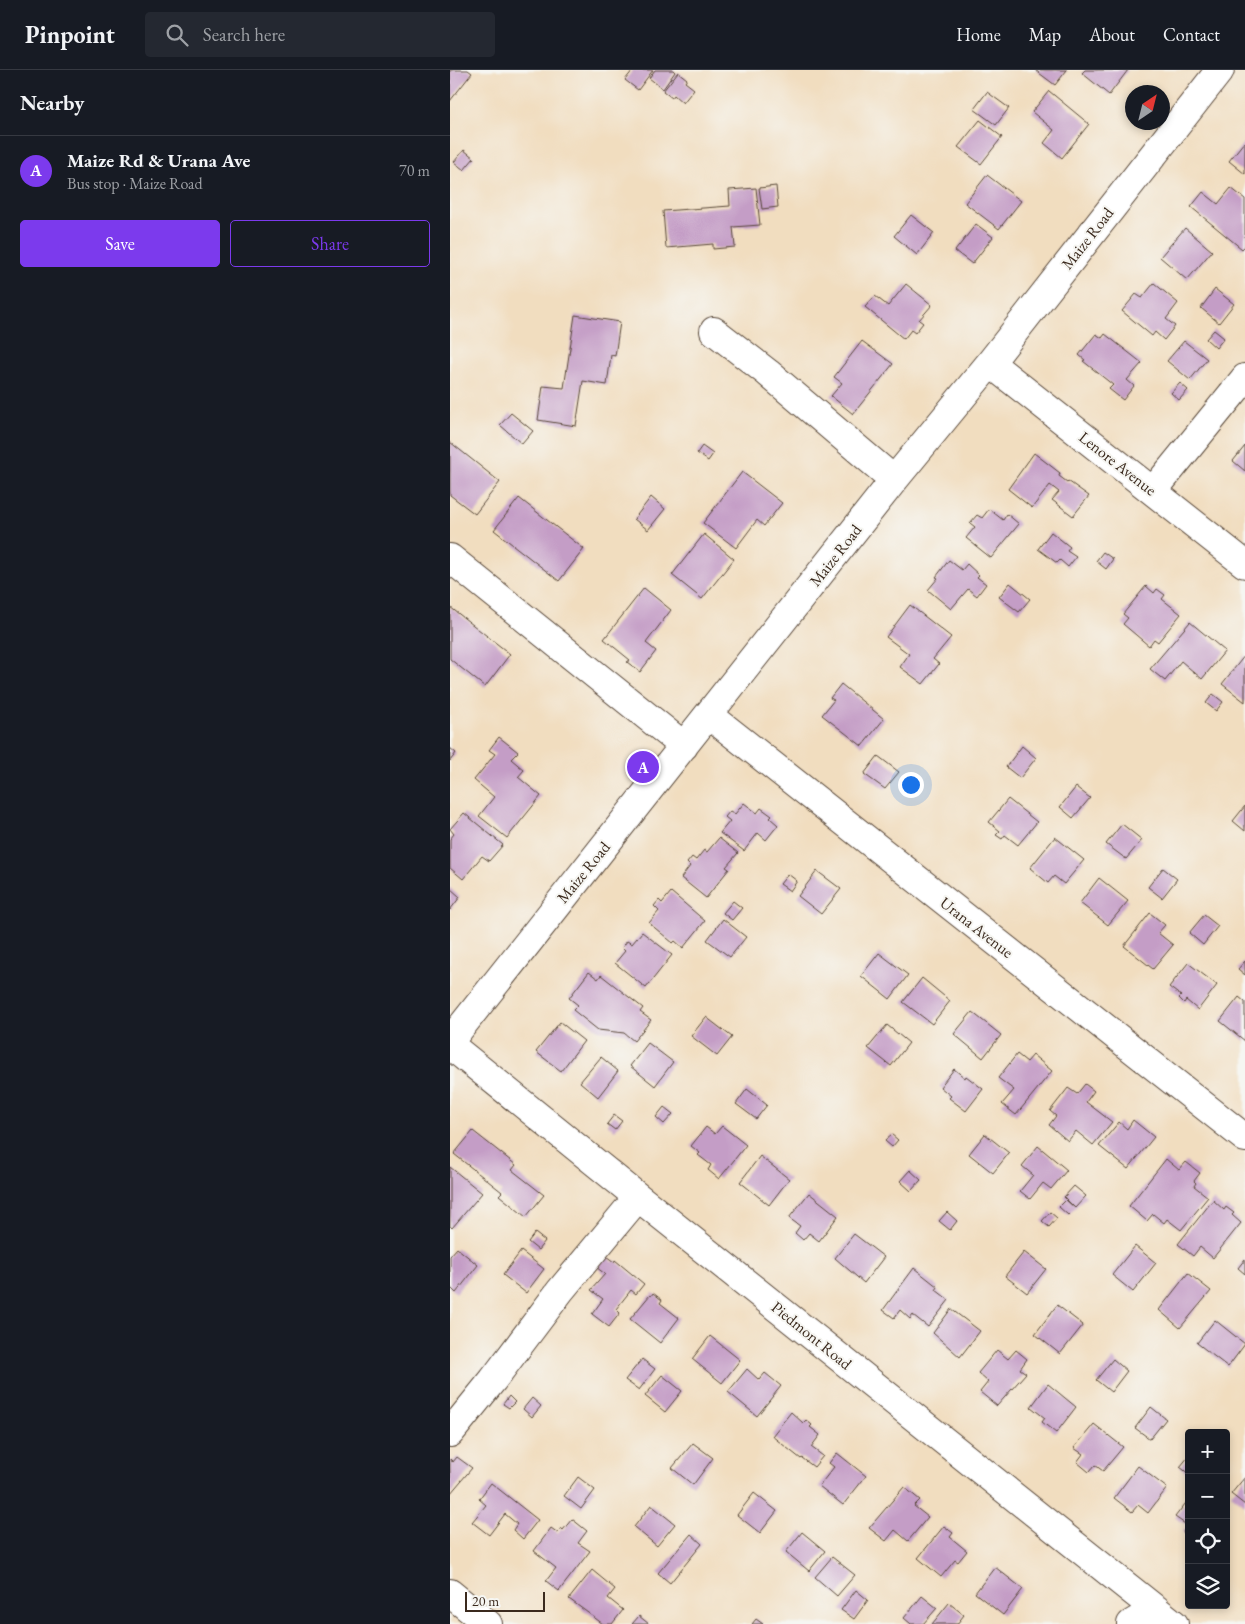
<!DOCTYPE html>
<html lang="en">
<head>
<meta charset="utf-8">
<style>
  body { margin:0; font-family:"EB Garamond",serif; background:#242831; color:#f1f3f6 }
  .controls { position:absolute; right:15px; bottom:15px; display:grid; overflow:hidden; border-radius:5px; box-shadow:0 2px 8px #0003 }
  .controls button { width:45px; height:45px; display:grid; place-items:center; padding:0; border:0; border-bottom:1px solid #363941; background:#171b24; color:#f1f3f6; font:25px sans-serif }
  .compass { position:absolute; left:675px; top:15px; width:45px; height:45px; border-radius:50%; background:#171b24; box-shadow:0 2px 8px #0003; rotate:35deg }
  .scale { position:absolute; left:15px; bottom:12px; width:80px; box-sizing:border-box; padding-left:5px; border:2px solid #3b2a1e; border-top:0; font-size:14px; line-height:18px; white-space:nowrap; color:#3b2a1e; -webkit-text-stroke:4px #f6f6f2; paint-order:stroke }
  .you { position:absolute; left:460px; top:714px; width:18px; height:18px; margin:-12px; border:4px solid #fff; border-radius:50%; background:#1a73e8; box-shadow:0 0 0 8px #1a73e833 }
  .badge { display:grid; place-items:center; width:32px; height:32px; border-radius:50%; background:#7c3aed; color:#fff; font-size:16px; font-weight:700 }
  .pin { position:absolute; translate:-50% -50%; border:2px solid #fff; box-shadow:0 1px 5px #0006 }
  .list { margin:0; padding:0; list-style:none }
  h2 { display:flex; justify-content:space-between; align-items:center; height:65px; margin:0; padding:0 20px; font-size:21px }
  h2 small { font-size:16px; font-weight:400; color:#9ea1a6 }
  .list li { display:grid; grid-template-columns:32px 1fr auto; gap:15px; align-items:center; box-sizing:border-box; height:70px; padding:0 20px; border-top:1px solid #363941 }
  .list b { display:block; font-size:19px; white-space:nowrap }
  .list p { margin:0; font-size:16px; white-space:nowrap; color:#9ea1a6 }
  .list em { font-size:16px; font-style:normal; color:#9ea1a6 }
  .actions { display:flex; gap:10px; padding:15px 20px }
  .actions a { flex:1; padding:11px 0; border:1px solid #7c3aed; border-radius:5px; text-align:center; font-size:18px; color:#7c3aed }
  .actions .main { background:#7c3aed; color:#fff }
  .icon { flex:none; width:28px; height:28px; fill:none; stroke:currentColor; stroke-width:2; stroke-linecap:round; stroke-linejoin:round }
  .map { position:relative; flex:none; width:795px; height:1554px; overflow:hidden }
  header { display:flex; align-items:center; gap:30px; box-sizing:border-box; height:70px; padding:0 25px; background:#171b24; border-bottom:1px solid #363941 }
  header strong { font-size:24px }
  nav { display:flex; gap:28px; margin-inline-start:auto; font-size:18px }
  .search { width:350px; height:45px; background:#242831; display:flex; align-items:center; gap:12px; box-sizing:border-box; padding:0 18px; border-radius:5px; color:#9ea1a6; font-size:19px }
  main { display:flex }
  aside { flex:1; background:#171b24 }
  .map>svg:first-child { display:block }
</style>
</head>
<body>
<header>
<strong>Pinpoint</strong>
<div class="search"><svg class="icon" aria-label="search" viewBox="0 0 24 24"><circle cx="10" cy="10" r="6"/><path d="M15 15l6 6"/></svg>Search here</div>
<nav><a>Home</a><a>Map</a><a>About</a><a>Contact</a></nav>
</header>
<main>
<aside>
<h2>Nearby<small></small></h2>
<ul class="list">
<li><span class="badge">A</span><div><b>Maize Rd &amp; Urana Ave</b><p>Bus stop · Maize Road</p></div><em>70 m</em></li>
</ul>
<div class="actions"><a class="main">Save</a><a>Share</a></div>
</aside>
<div class="map">
<svg width="795" height="1554" viewBox="0 0 795 1554">
  <rect width="100%" height="100%" fill="#f6f6f2"/>
  <filter id="ink" filterUnits="userSpaceOnUse"><feTurbulence type="fractalNoise" baseFrequency=".02" numOctaves="2"/><feDisplacementMap in="SourceGraphic" scale="10" xChannelSelector="R" yChannelSelector="G"/><feConvolveMatrix kernelMatrix="1 2 1 2 8 2 1 2 1" color-interpolation-filters="sRGB"/></filter>
  <filter id="wash" filterUnits="userSpaceOnUse"><feTurbulence type="fractalNoise" baseFrequency=".0096" numOctaves="4" result="noise"/><feDisplacementMap in="SourceGraphic" scale="20" xChannelSelector="R" yChannelSelector="G"/><feGaussianBlur stdDeviation="1.12" result="paint"/><feColorMatrix in="noise" values="0 0 0 0 0 0 0 0 0 0 0 0 0 0 0 0 0 1.4 0 .05"/><feComposite in="paint" operator="in"/></filter>
  <g filter="url(#wash)">
    <rect width="100%" height="100%" fill="#f1ddbf"/>
    <g id="blocks">
      <path fill="#c49dc6" d="M0,0H18L22,3L0,31Z
        M183,0H203L188,20L175,10Z
        M205,0H223L225,2L213,19L199,8Z
        M585,0H617L605,15Z
        M635,0H678L659,25L632,3Z
        M228,2L237,9L235,12L244,19L233,33L224,25L222,28L213,21Z
        M599,21L639,54L612,88L594,73L604,60L582,42Z
        M537,22L559,38L546,55L524,39Z
        M530,50L552,67L531,94L508,77Z
        M794,72L795,73V104L779,91Z
        M14,80L24,88L14,100L4,92Z
        M537,105L571,131L549,159L515,133Z
        M326,116L328,137L312,139L309,118Z
        M306,118L310,155L283,157L285,177L263,179V174L216,178L213,141L280,136L279,120Z
        M781,118L795,129V176L792,179L741,137L753,122L768,134Z
        M461,145L484,163L467,185L444,166Z
        M526,154L543,167L522,194L505,181Z
        M735,158L762,181L737,210L710,187Z
        M704,213L728,233L716,249L725,256L714,270L705,262L702,266L672,241L686,224L692,228Z
        M456,214L482,235L469,250L473,253L465,263L461,260L454,269L415,237L425,226L438,236Z
        M765,219L784,234L769,253L751,238Z
        M125,245L170,252L165,286L161,285L157,315L133,311L126,356L88,350L93,316L114,318Z
        M764,260L774,268L766,278L756,269Z
        M646,264L652,268L655,264L692,293L677,310L684,316L673,330L659,319L663,315L633,291L635,290L629,285Z
        M412,271L443,294L403,344L381,326L392,313L384,307Z
        M734,271L757,289L740,310L717,291Z
        M730,313L738,320L729,330L721,323Z
        M61,343L83,361L72,374L50,355Z
        M0,372L50,412L25,444L0,425Z
        M252,376L263,384L258,391L247,383Z
        M795,376V401L783,391Z
        M584,383L610,403L609,406L617,412L618,411L639,426L623,446L602,430L609,422L600,415L582,438L558,419Z
        M292,402L332,433L314,456L307,450L286,478L253,453Z
        M201,427L215,439L198,460L184,449Z
        M69,428L134,479L109,511L44,460Z
        M539,439L553,450L557,444L569,454L541,488L516,468L525,457L520,453L527,445L532,448Z
        M601,462L620,477L617,481L626,487L618,497L610,490L607,493L588,479Z
        M254,464L284,489L252,529L222,505Z
        M653,482L663,489L656,499L646,491Z
        M499,490L512,500L517,494L529,505L527,507L536,514L527,526L518,519L501,539L478,520L488,508L486,507Z
        M560,513L580,529L569,542L549,527Z
        M696,516L704,523L707,519L715,525L712,529L731,544L708,572L704,569L699,576L673,554L678,548L673,544Z
        M194,518L221,540L196,573L206,581L190,602L177,592L180,590L154,569Z
        M460,535L501,567L483,589L489,594L473,614L450,597L459,584L436,567Z
        M0,537L60,584L35,617L0,589Z
        M740,552L775,581L752,609L731,591L715,611L700,599Z
        M795,585V632L772,614Z
        M391,614L434,649L412,676L372,645L384,630L380,628Z
        M763,624L773,632L766,641L756,633Z
        M49,667L68,682L61,689L74,700L68,707L91,726L57,768L29,746L44,727L24,710L45,684L39,680Z
        M572,676L586,688L570,708L556,697Z
        M0,678L6,683L0,691Z
        M428,686L449,702L435,719L414,704Z
        M626,717L640,728L623,748L610,737Z
        M558,729L587,752L568,775L555,765L552,769L546,765L550,761L539,752Z
        M294,733L307,743L311,738L322,746L320,748L328,755L316,770L308,763L294,781L270,763L280,751L275,747L280,741L285,744Z
        M795,736V761L783,751Z
        M14,743L53,775L39,791L32,786L13,809L0,798V769L4,764L0,759Z
        M672,754L692,770L676,789L656,774Z
        M605,767L634,790L614,814L604,806L598,813L580,798Z
        M269,768L288,783L276,797L279,799L256,828L231,808L240,796L237,793L242,787L246,790L254,780L257,782Z
        M713,798L727,809L712,828L698,817Z
        M367,801L391,819L371,844L348,826Z
        M338,804L347,811L340,821L330,814Z
        M649,808L678,831L658,855L630,833Z
        M0,818L10,827L0,840Z
        M221,822L255,851L233,878L225,871L223,873L199,853L209,841L204,836L209,830L212,833Z
        M283,831L292,838L282,850L273,843Z
        M700,843L715,855L708,863L723,875L703,899L674,876Z
        M754,845L768,856L753,875L739,863Z
        M273,849L296,867L280,887L257,870Z
        M192,862L222,885L196,918L165,893L175,881L172,878L177,871L182,874Z
        M429,883L458,905L440,929L411,906Z
        M795,891V905L788,899Z
        M738,893L767,915L748,940L736,930L734,933L729,928L731,926L719,917Z
        M139,902L148,909L151,905L193,938L190,942L201,950L184,971L174,963L148,960L123,940L128,935L119,928Z
        M472,908L500,931L482,954L453,932Z
        M789,927L795,932V971L770,951Z
        M522,942L551,965L533,988L504,964Z
        M256,947L282,967L267,986L241,966Z
        M110,952L134,971L111,1001L86,982Z
        M437,955L459,973L441,996L418,978Z
        M198,973L223,992L205,1016L180,996Z
        M567,984L577,992L583,985L602,1001L566,1045L552,1034L564,1020L548,1008Z
        M151,987L168,1001L148,1027L130,1012Z
        M504,999L515,1008L516,1006L533,1019L516,1041L499,1028L501,1026L490,1017Z
        M635,1014L644,1021L636,1032L662,1052L643,1075L626,1061L618,1071L599,1055L606,1046L600,1041L618,1018L627,1024Z
        M297,1019L317,1035L306,1049L286,1034Z
        M214,1037L223,1044L214,1054L206,1047Z
        M164,1045L172,1051L165,1060L157,1054Z
        M683,1050L704,1067L678,1099L649,1076L669,1052L677,1059Z
        M272,1056L296,1075L269,1109L258,1100L261,1095L248,1085L250,1083L241,1076L256,1057L265,1064Z
        M23,1061L66,1095L62,1100L94,1125L76,1147L49,1125L52,1122L4,1084Z
        M441,1064L448,1070L442,1077L435,1071Z
        M535,1064L559,1083L543,1103L519,1084Z
        M588,1076L617,1100L601,1119L593,1113L580,1129L570,1121L583,1105L572,1096Z
        M310,1086L339,1109L319,1135L290,1112Z
        M716,1089L729,1100L736,1092L750,1103L744,1111L746,1113L744,1116L758,1127L731,1160L717,1149L714,1153L703,1144L697,1151L679,1136Z
        M0,1097L32,1123L2,1158L0,1156Z
        M460,1100L471,1110L461,1121L450,1111Z
        M624,1116L636,1126L625,1138L614,1127Z
        M359,1123L388,1146L369,1171L359,1163L353,1170L345,1163L350,1156L339,1148Z
        M616,1130L625,1138L618,1145L609,1137Z
        M763,1130L774,1140L776,1137L784,1143L782,1145L791,1153L763,1188L750,1177L743,1186L728,1174Z
        M497,1142L507,1151L500,1160L489,1151Z
        M600,1142L607,1148L599,1157L592,1151Z
        M85,1163L95,1171L88,1180L78,1172Z
        M404,1164L434,1187L414,1213L385,1188Z
        M685,1176L706,1193L683,1222L662,1205Z
        M7,1178L28,1195L6,1223L0,1217V1186Z
        M71,1181L94,1199L76,1223L53,1205Z
        M574,1182L596,1199L577,1223L555,1206Z
        M156,1186L164,1192L165,1190L194,1214L186,1224L181,1220L166,1239L170,1243L159,1257L142,1244L153,1229L141,1220L155,1204L146,1197Z
        M795,1189V1204L788,1198Z
        M464,1198L488,1217L486,1220L499,1230L478,1257L463,1245L460,1249L450,1240L444,1248L433,1240Z
        M738,1203L761,1221L730,1258L709,1240Z
        M203,1223L212,1230L210,1233L229,1248L210,1273L180,1249L200,1225L201,1226Z
        M607,1235L633,1255L610,1284L585,1264Z
        M501,1239L530,1261L510,1287L483,1263Z
        M765,1250L795,1274L778,1297L747,1273Z
        M260,1266L290,1290L272,1313L242,1289Z
        M547,1280L558,1289L566,1280L577,1289L570,1299L576,1303L547,1336L530,1322L538,1312L528,1303Z
        M192,1289L205,1299L189,1320L175,1310Z
        M663,1289L677,1301L661,1322L646,1310Z
        M297,1299L309,1310L315,1303L331,1316L307,1346L278,1322Z
        M212,1305L232,1321L215,1342L195,1326Z
        M598,1314L626,1337L606,1363L592,1352L595,1348L581,1337Z
        M59,1326L65,1332L59,1338L53,1334Z
        M82,1328L91,1336L82,1347L73,1339Z
        M701,1337L716,1349L700,1369L685,1358Z
        M341,1342L353,1353L356,1350L362,1355L360,1357L370,1365L361,1377L373,1386L364,1397L352,1388L351,1389L322,1366Z
        M644,1354L673,1377L653,1401L645,1395L639,1402L627,1392L633,1384L624,1378Z
        M243,1373L263,1388L243,1415L222,1398Z
        M387,1383L416,1406L393,1435L369,1416L384,1397L379,1393Z
        M739,1386V1404L730,1397Z
        M7,1387L22,1398L0,1424V1389L3,1392Z
        M688,1396L717,1418L698,1443L688,1435L682,1442L664,1428Z
        M128,1407L145,1420L131,1439L114,1426Z
        M795,1407V1435L781,1424Z
        M41,1413L88,1450L73,1469L63,1460L67,1454L55,1444L39,1465L22,1452L36,1435L29,1429Z
        M454,1417L470,1430L464,1436L478,1447L458,1471L445,1460L436,1471L419,1458Z
        M304,1423L327,1441L310,1463L287,1445Z
        M739,1429V1467L733,1462L738,1456L725,1447Z
        M201,1435L225,1454L207,1476L184,1457Z
        M122,1449L137,1461L128,1473L140,1481L109,1521L96,1511L106,1498L84,1481L101,1458L108,1463L111,1458L113,1460Z
        M494,1456L503,1463L500,1467L517,1481L508,1492L505,1490L491,1507L468,1488Z
        M352,1462L375,1481L359,1501L336,1482Z
        M241,1464L252,1474L220,1513L208,1503Z
        M382,1487L405,1505L387,1526L365,1507Z
        M545,1497L573,1519L553,1545L525,1523Z
        M142,1500L165,1519L158,1528L173,1540L162,1554H153L119,1529Z
        M406,1520L418,1530L404,1549L391,1540Z
        M472,1526L487,1538L473,1554H461L454,1548Z
        M499,1533L514,1545L507,1554H482Z
        M189,1546L199,1554H182Z
        M306,1549L313,1554H302Z"/>
    </g>
  </g>
  <g filter="url(#ink)">
    <use href="#blocks" fill-opacity="0" stroke="#564536" stroke-width="1"/>
    <g fill="none" stroke-linecap="round" stroke-linejoin="round">
      <defs>
        <path id="minor" d="M264,261L318,303L444,410
          M540,293L795,494
          M703,421L795,308
          M0,488L234,676
          M259,645L795,1068
          M0,971L444,410L540,293L770,0
          M0,975L188,1127L724,1554
          M0,1363L43,1310L110,1221L188,1127
          M0,1523L38,1554
          M681,1554L706,1539"/>
      </defs>
      <use href="#minor" stroke="#564536" stroke-width="30"/>
      <use href="#minor" stroke="#fff" stroke-width="28"/>
    </g>
  </g>
  <g text-anchor="middle" stroke-width="4" stroke-linejoin="round" paint-order="stroke">
    <g font-size="16" fill="#3b2a1e" stroke="#f6f6f2">
      <text transform="translate(637 168) rotate(-52)" y="6">Maize Road</text>
      <text transform="translate(668 393) rotate(38)" y="6">Lenore Avenue</text>
      <text transform="translate(385 485) rotate(-52)" y="6">Maize Road</text>
      <text transform="translate(133 802) rotate(-51)" y="6">Maize Road</text>
      <text transform="translate(527 857) rotate(38)" y="6">Urana Avenue</text>
      <text transform="translate(362 1265) rotate(39)" y="6">Piedmont Road</text>
    </g>
  </g>
</svg>
<div class="controls">
<button>+</button>
<button>−</button>
<button><svg class="icon" aria-label="locate" viewBox="0 0 24 24"><circle cx="12" cy="12" r="6"/><path d="M12 2v4M12 18v4M2 12h4M18 12h4"/></svg></button>
<button><svg class="icon" aria-label="layers" viewBox="0 0 24 24"><path d="M12 4l9 5-9 5-9-5zM3 14l9 5 9-5"/></svg></button>
</div>
<svg class="compass" viewBox="-18 -18 36 36"><path d="M0-13l5 13h-10z" fill="#e53935"/><path d="M0 13l5-13h-10z" fill="#9ea1a6"/></svg>
<div class="scale">20 m</div>
<div class="you"></div>
<div class="pin badge" style="left:193px;top:697px">A</div>
</div>
</main>
</body>
</html>
